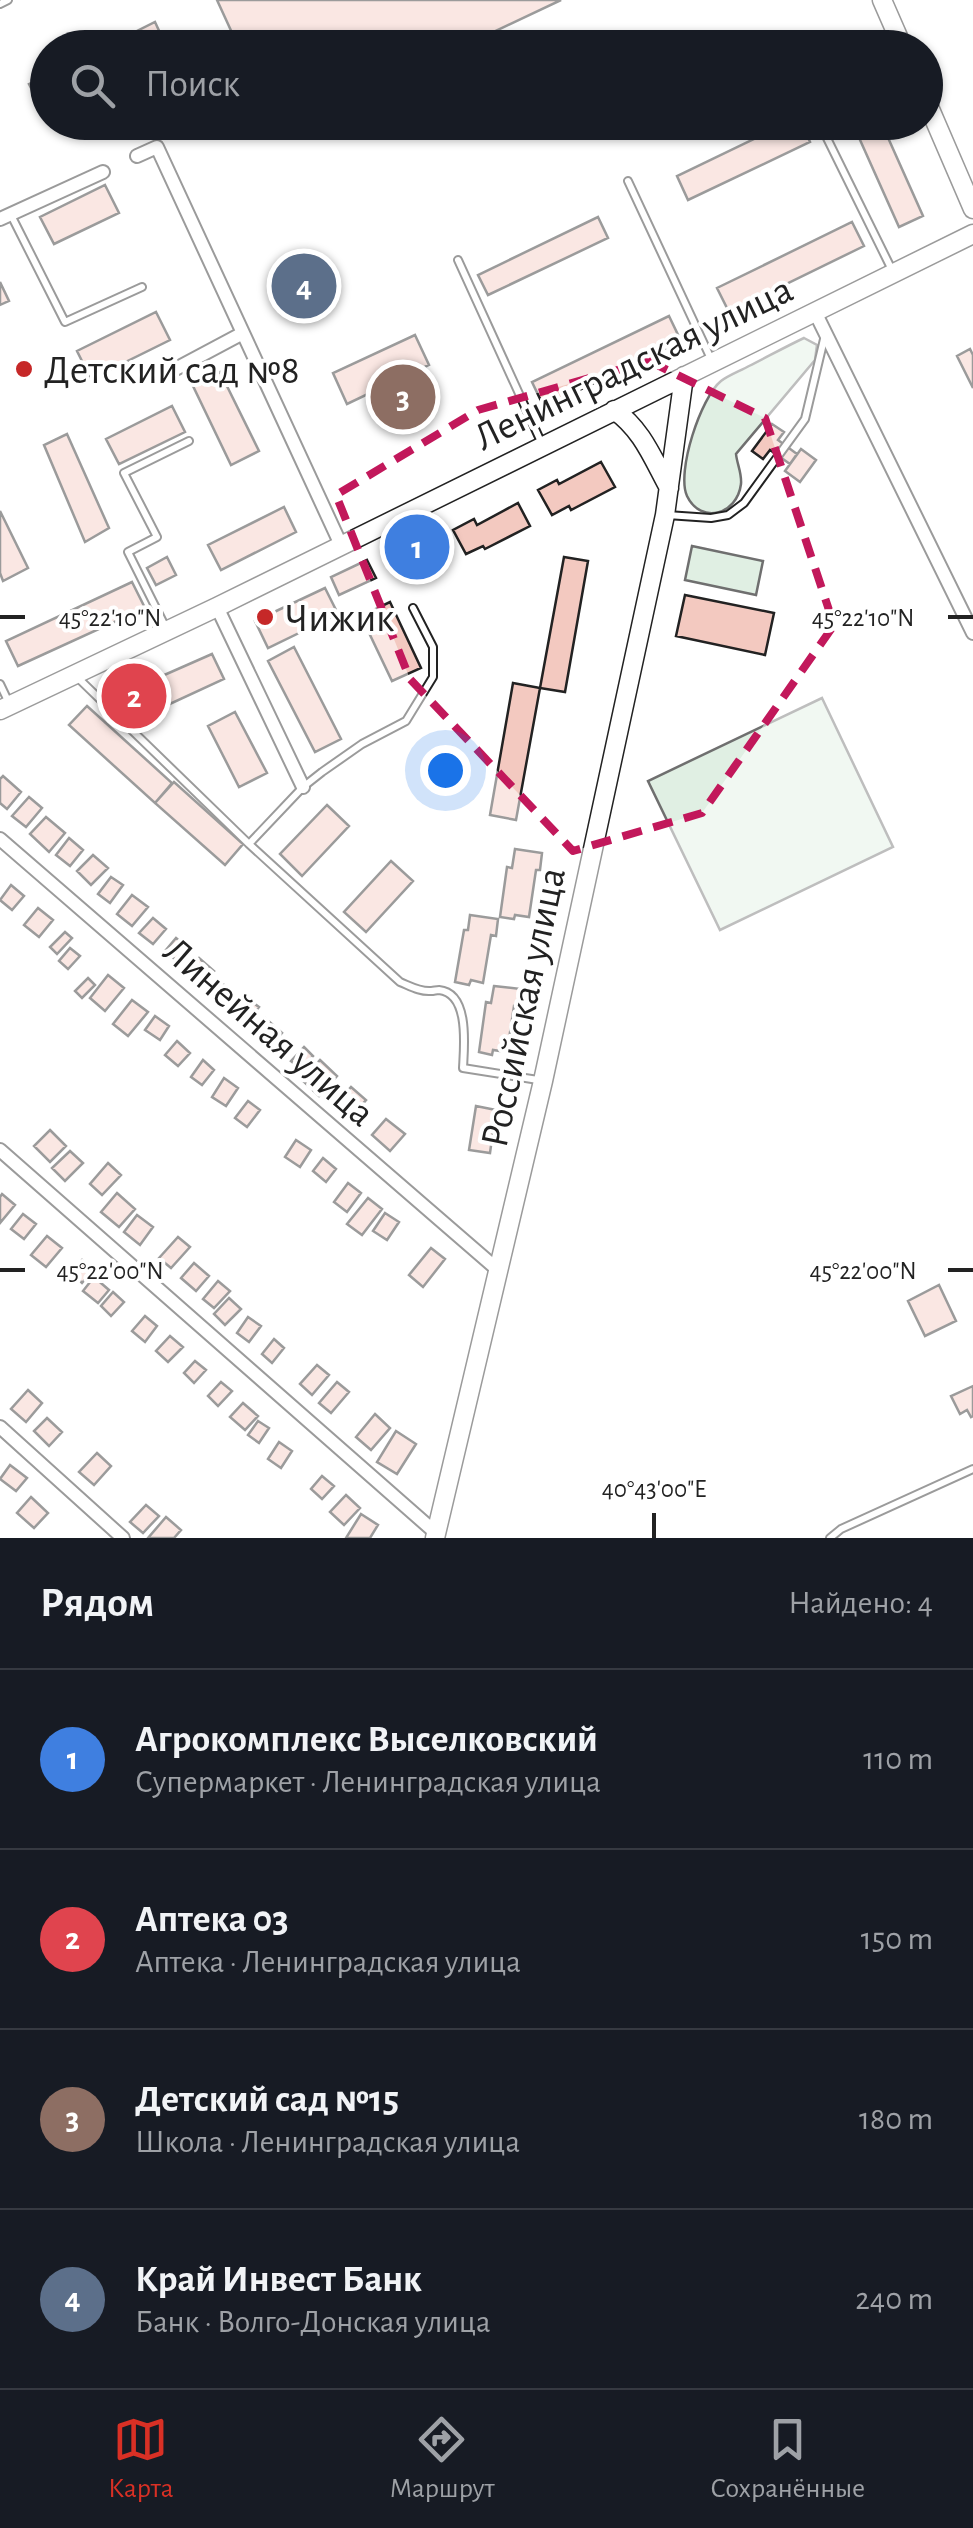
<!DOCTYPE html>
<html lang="ru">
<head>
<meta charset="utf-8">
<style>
  body { margin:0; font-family:"Alegreya Sans",sans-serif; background:#20242c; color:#f1f3f6 }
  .you { position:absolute; left:445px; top:770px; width:35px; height:35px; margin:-25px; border:8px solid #fff; border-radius:50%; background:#1a73e8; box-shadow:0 0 0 15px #1a73e833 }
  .badge { display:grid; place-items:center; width:65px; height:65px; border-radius:50%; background:#d93025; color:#fff; font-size:32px; font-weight:700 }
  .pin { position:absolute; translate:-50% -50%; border:5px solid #fff; box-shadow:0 2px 10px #0006 }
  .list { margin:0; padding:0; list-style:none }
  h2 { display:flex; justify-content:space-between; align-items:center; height:130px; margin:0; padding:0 40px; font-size:42px }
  h2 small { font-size:32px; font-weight:400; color:#9ea1a6 }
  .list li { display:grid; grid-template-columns:65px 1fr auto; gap:30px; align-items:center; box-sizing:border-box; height:180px; padding:0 40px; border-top:2px solid #363941 }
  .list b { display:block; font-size:38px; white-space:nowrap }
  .list p { margin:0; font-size:32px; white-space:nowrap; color:#9ea1a6 }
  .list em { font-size:32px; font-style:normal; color:#9ea1a6 }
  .icon { flex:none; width:55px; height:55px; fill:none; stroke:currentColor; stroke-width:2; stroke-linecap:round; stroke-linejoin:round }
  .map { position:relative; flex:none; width:973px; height:1538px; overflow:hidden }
  .search { position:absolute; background:#171b24; box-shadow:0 2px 8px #0004; left:30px; right:30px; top:30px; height:110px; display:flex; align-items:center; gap:25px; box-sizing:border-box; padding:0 35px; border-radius:55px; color:#9ea1a6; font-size:38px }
  .sheet { height:850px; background:#171b24 }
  nav { display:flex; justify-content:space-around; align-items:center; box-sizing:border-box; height:140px; border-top:2px solid #363941; background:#171b24; font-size:28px; color:#9ea1a6 }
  nav a { display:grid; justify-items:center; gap:5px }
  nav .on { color:#d93025 }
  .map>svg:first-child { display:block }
</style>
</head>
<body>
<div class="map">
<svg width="973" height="1538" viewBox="0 0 973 1538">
  <rect width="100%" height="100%" fill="#fff"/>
  <path fill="#e0efe3" stroke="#6f6f6f" stroke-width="2.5" d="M804,338L817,345L815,360L736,454C737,464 742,473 741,484C737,515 701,525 687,496C676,472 701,397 721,381C729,375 740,371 749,366C767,357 785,347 804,338Z
    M692,546L763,561L756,595L685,580Z
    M822,698L893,847L720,930L648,781Z"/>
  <path fill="#f3c9c0" stroke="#222" stroke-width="2.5" d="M217,0H561L460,48H239Z
    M155,22L167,48H103Z
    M48,75V121L29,84Z
    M275,122H300L279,132Z
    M789,122H801L810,142L688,200L677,176Z
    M852,122H881L923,216L899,227Z
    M105,185L119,213L54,244L40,217Z
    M598,217L608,238L488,295L478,275Z
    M852,222L864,246L729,312L717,288Z
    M311,265L329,307L302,319L283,277Z
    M0,282L9,301L0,305Z
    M156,312L170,340L91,379L77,351Z
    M669,316L681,341L544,407L532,382Z
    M415,335L429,365L347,404L333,373Z
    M970,349L973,355V388L957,356Z
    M220,372L259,451L231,465L193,386Z
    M172,406L185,432L119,464L106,439Z
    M772,424L784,432L778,440L797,454L790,464L770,450L763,459L752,451Z
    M67,434L109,528L85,542L44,445Z
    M801,449L816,460L800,482L785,471Z
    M601,462L615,487L571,510L569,506L552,515L538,490L557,480L559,484Z
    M518,503L530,526L485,549L483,546L466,554L453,530L474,519L477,525Z
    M284,507L296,532L221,570L208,545Z
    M0,511L28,568L3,581L0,573Z
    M421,536L429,553L400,566L392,550Z
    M167,557L176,575L156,585L147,568Z
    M564,557L588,561L565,692L540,688Z
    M367,560L376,578L339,595L331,577Z
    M132,582L145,608L18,666L6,641Z
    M325,588L338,614L268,648L255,621Z
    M685,595L774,613L765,655L676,636Z
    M390,602L421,668L392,681L361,616Z
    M294,647L341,739L315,752L268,661Z
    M212,654L224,679L133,721L122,700L164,681L162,676Z
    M513,683L540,688L516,820L490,815Z
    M87,706L172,783L155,803L69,725Z
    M235,712L267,773L239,787L208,726Z
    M3,776L21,792L7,809L0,803V779Z
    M174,782L243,844L225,865L155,803Z
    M29,797L42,808L26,827L12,816Z
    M327,805L349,826L302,876L280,854Z
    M46,817L65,833L49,852L30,834Z
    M69,838L83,850L70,866L56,855Z
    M515,849L542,853L540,870H536L529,917L515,915L514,919L500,917L507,867L512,868Z
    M93,855L108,868L91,885L77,871Z
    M391,861L413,881L366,932L344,912Z
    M111,877L123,885L110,903L98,894Z
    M11,885L24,896L12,910L0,900Z
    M132,895L148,907L132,926L117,914Z
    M38,908L53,920L39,937L24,925Z
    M470,915L498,919L496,936L491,935L483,983L471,980L469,985L455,982L464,930H468Z
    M153,918L166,929L153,944L139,933Z
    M65,932L72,938L57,954L50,947Z
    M176,938L188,948L177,961L165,951Z
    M70,948L80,956L68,969L59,961Z
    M199,958L214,971L202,984L187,971Z
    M108,975L124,988L105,1011L90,998Z
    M88,978L95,985L82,998L75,991Z
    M218,980L231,991L221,1003L208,992Z
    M494,986L521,989L518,1007L514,1006L507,1052L493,1050L492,1055L479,1052L486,1002L491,1003Z
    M244,996L259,1007L247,1022L232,1011Z
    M132,1000L148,1012L128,1036L113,1024Z
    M155,1016L169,1026L160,1040L145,1030Z
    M265,1018L282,1033L271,1046L253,1031Z
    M177,1041L190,1053L178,1066L165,1055Z
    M304,1047L313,1056L301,1069L291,1061Z
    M203,1060L214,1070L202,1085L191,1077Z
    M320,1060L337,1076L319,1096L302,1080Z
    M224,1078L238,1088L226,1106L212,1097Z
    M351,1087L366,1100L351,1117L336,1104Z
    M248,1101L260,1110L247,1127L235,1118Z
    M476,1106L496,1110L490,1153L469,1150Z
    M386,1119L405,1134L390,1151L372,1135Z
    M50,1130L66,1146L50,1162L34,1146Z
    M296,1140L311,1150L300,1167L285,1157Z
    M70,1151L83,1163L65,1181L52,1168Z
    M323,1158L336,1169L326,1182L313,1171Z
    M108,1163L121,1175L102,1195L90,1184Z
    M348,1183L361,1193L347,1212L334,1202Z
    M117,1193L135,1209L119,1227L101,1212Z
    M2,1194L15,1205L0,1223V1197Z
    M368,1198L382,1209L362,1235L347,1224Z
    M385,1213L399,1222L387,1240L373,1231Z
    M23,1214L36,1224L24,1239L11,1229Z
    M137,1215L153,1227L140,1245L124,1232Z
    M47,1236L62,1248L46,1267L31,1255Z
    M178,1237L190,1247L171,1268L159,1258Z
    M431,1248L445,1259L423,1287L409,1275Z
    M82,1260L93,1270L82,1283L71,1272Z
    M194,1263L209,1276L196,1291L181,1278Z
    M94,1277L109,1290L98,1303L83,1291Z
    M218,1281L230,1291L214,1308L203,1299Z
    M939,1285L956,1321L925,1336L908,1301Z
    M113,1292L124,1302L111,1316L101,1306Z
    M229,1298L241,1309L225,1325L214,1314Z
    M145,1316L157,1326L145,1342L132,1331Z
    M248,1317L261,1326L249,1342L237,1333Z
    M170,1336L183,1347L168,1362L156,1351Z
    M274,1339L284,1348L272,1363L262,1354Z
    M195,1361L206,1370L194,1383L184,1373Z
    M317,1365L329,1375L312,1395L300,1384Z
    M221,1382L232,1391L218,1406L208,1396Z
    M337,1382L349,1392L331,1413L319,1403Z
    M973,1386V1416L971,1417L967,1410L960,1414L951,1396Z
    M28,1390L42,1403L26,1422L11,1409Z
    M243,1403L258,1416L245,1430L230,1417Z
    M375,1414L390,1428L371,1450L356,1437Z
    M47,1418L62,1432L49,1446L34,1431Z
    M258,1421L269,1428L259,1443L248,1435Z
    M396,1431L416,1444L397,1474L377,1462Z
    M279,1442L292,1451L281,1468L268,1459Z
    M97,1453L111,1466L94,1485L79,1472Z
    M10,1465L27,1478L16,1491L0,1479Z
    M322,1476L334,1486L322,1499L311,1489Z
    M346,1495L360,1508L344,1525L330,1512Z
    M31,1497L48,1513L34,1528L17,1513Z
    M146,1505L159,1516L143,1533L130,1522Z
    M361,1514L378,1525L370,1538H346Z
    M166,1517L181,1530L174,1538H148Z"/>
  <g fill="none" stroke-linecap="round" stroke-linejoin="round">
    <defs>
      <path id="lane" d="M0,4L8,0
        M819,122L893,272
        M628,181L712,361
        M11,215L65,322L142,287
        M458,260L542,444
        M667,515L711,518L728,515L744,503L805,419L825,335
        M167,630L128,552L157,537L124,473L189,441
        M76,676L249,844L400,982C410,986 420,992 431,991C434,991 436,990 439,990C470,993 464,1047 463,1068L538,1080
        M0,684L10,705
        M249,844L303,787L322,772L362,744L406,721L433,677V647L413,608
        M830,1538L841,1529L973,1469"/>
      <path id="street" d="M137,156L157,147L341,545
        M0,219L103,172
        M815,312L973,633
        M168,373L243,333
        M217,607L303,787
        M0,839L498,1270
        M0,1150L436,1533
        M0,1427L123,1538"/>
      <path id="secondary" d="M882,0L903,48
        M926,100L973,209
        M614,410C642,429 653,459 669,488
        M0,710L217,607L973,234
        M435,1538L543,1081L665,515L684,376"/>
    </defs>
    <use href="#lane" stroke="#222" stroke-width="10"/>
    <use href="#street" stroke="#222" stroke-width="16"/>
    <use href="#secondary" stroke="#222" stroke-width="21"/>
    <use href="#lane" stroke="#fff" stroke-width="6"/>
    <use href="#street" stroke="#fff" stroke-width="12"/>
    <use href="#secondary" stroke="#fff" stroke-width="18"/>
  </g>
  <path d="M0 0H973V1538H0ZM649,361L765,418L834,625L702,813L573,851L410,679L336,495L478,410Z" fill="#fff" fill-opacity=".55" fill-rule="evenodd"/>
  <path fill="none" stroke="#c2185b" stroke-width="8" stroke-dasharray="20 12" stroke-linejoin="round" d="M649,361L765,418L834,625L702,813L573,851L410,679L336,495L478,410Z"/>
  <path fill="none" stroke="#222" stroke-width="4" d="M0,617H25M948,617H973M0,1270H25M948,1270H973M654,1513V1538"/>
  <g fill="#c62828" stroke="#fff" stroke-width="4">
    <circle cx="24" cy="369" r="10"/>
    <circle cx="265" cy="617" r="10"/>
  </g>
  <g text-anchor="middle" stroke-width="8" stroke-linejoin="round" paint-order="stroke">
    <g font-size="40" fill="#222" stroke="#fff">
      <text transform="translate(633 362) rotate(-26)" y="14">Ленинградская улица</text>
      <text transform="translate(522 1007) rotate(-78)" y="14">Российская улица</text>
      <text transform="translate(270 1031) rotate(41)" y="14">Линейная улица</text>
    </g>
    <g font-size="40" fill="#222" stroke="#fff" text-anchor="start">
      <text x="44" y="383">Детский сад №8</text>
      <text x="285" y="631">Чижик</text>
    </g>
  </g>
  <g font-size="25" text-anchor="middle" fill="#222" stroke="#fff" stroke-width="8" stroke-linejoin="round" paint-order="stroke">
    <text x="110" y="626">45°22'10"N</text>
    <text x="863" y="626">45°22'10"N</text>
    <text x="110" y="1279">45°22'00"N</text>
    <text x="863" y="1279">45°22'00"N</text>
    <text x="654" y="1497">40°43'00"E</text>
  </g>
</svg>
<div class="you"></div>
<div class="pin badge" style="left:417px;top:547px;background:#3f7fe0">1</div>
<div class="pin badge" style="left:134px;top:696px;background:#e0444e">2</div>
<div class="pin badge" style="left:403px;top:397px;background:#8d6e63">3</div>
<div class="pin badge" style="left:304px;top:286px;background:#5c6f8a">4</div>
<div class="search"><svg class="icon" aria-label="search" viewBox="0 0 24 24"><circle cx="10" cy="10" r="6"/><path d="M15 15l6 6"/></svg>Поиск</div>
</div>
<section class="sheet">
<h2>Рядом<small>Найдено: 4</small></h2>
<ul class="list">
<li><span class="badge" style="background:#3f7fe0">1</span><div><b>Агрокомплекс Выселковский</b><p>Супермаркет · Ленинградская улица</p></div><em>110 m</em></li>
<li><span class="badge" style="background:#e0444e">2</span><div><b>Аптека 03</b><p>Аптека · Ленинградская улица</p></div><em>150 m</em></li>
<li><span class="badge" style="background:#8d6e63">3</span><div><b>Детский сад №15</b><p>Школа · Ленинградская улица</p></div><em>180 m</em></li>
<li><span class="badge" style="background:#5c6f8a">4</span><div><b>Край Инвест Банк</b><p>Банк · Волго-Донская улица</p></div><em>240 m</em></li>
</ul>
</section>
<nav>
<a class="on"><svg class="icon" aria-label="map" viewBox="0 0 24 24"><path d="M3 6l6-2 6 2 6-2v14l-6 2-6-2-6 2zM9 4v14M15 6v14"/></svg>Карта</a>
<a><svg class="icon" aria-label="directions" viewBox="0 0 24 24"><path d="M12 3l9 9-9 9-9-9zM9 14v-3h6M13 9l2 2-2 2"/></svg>Маршрут</a>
<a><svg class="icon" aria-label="saved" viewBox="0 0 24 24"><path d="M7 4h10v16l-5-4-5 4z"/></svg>Сохранённые</a>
</nav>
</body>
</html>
